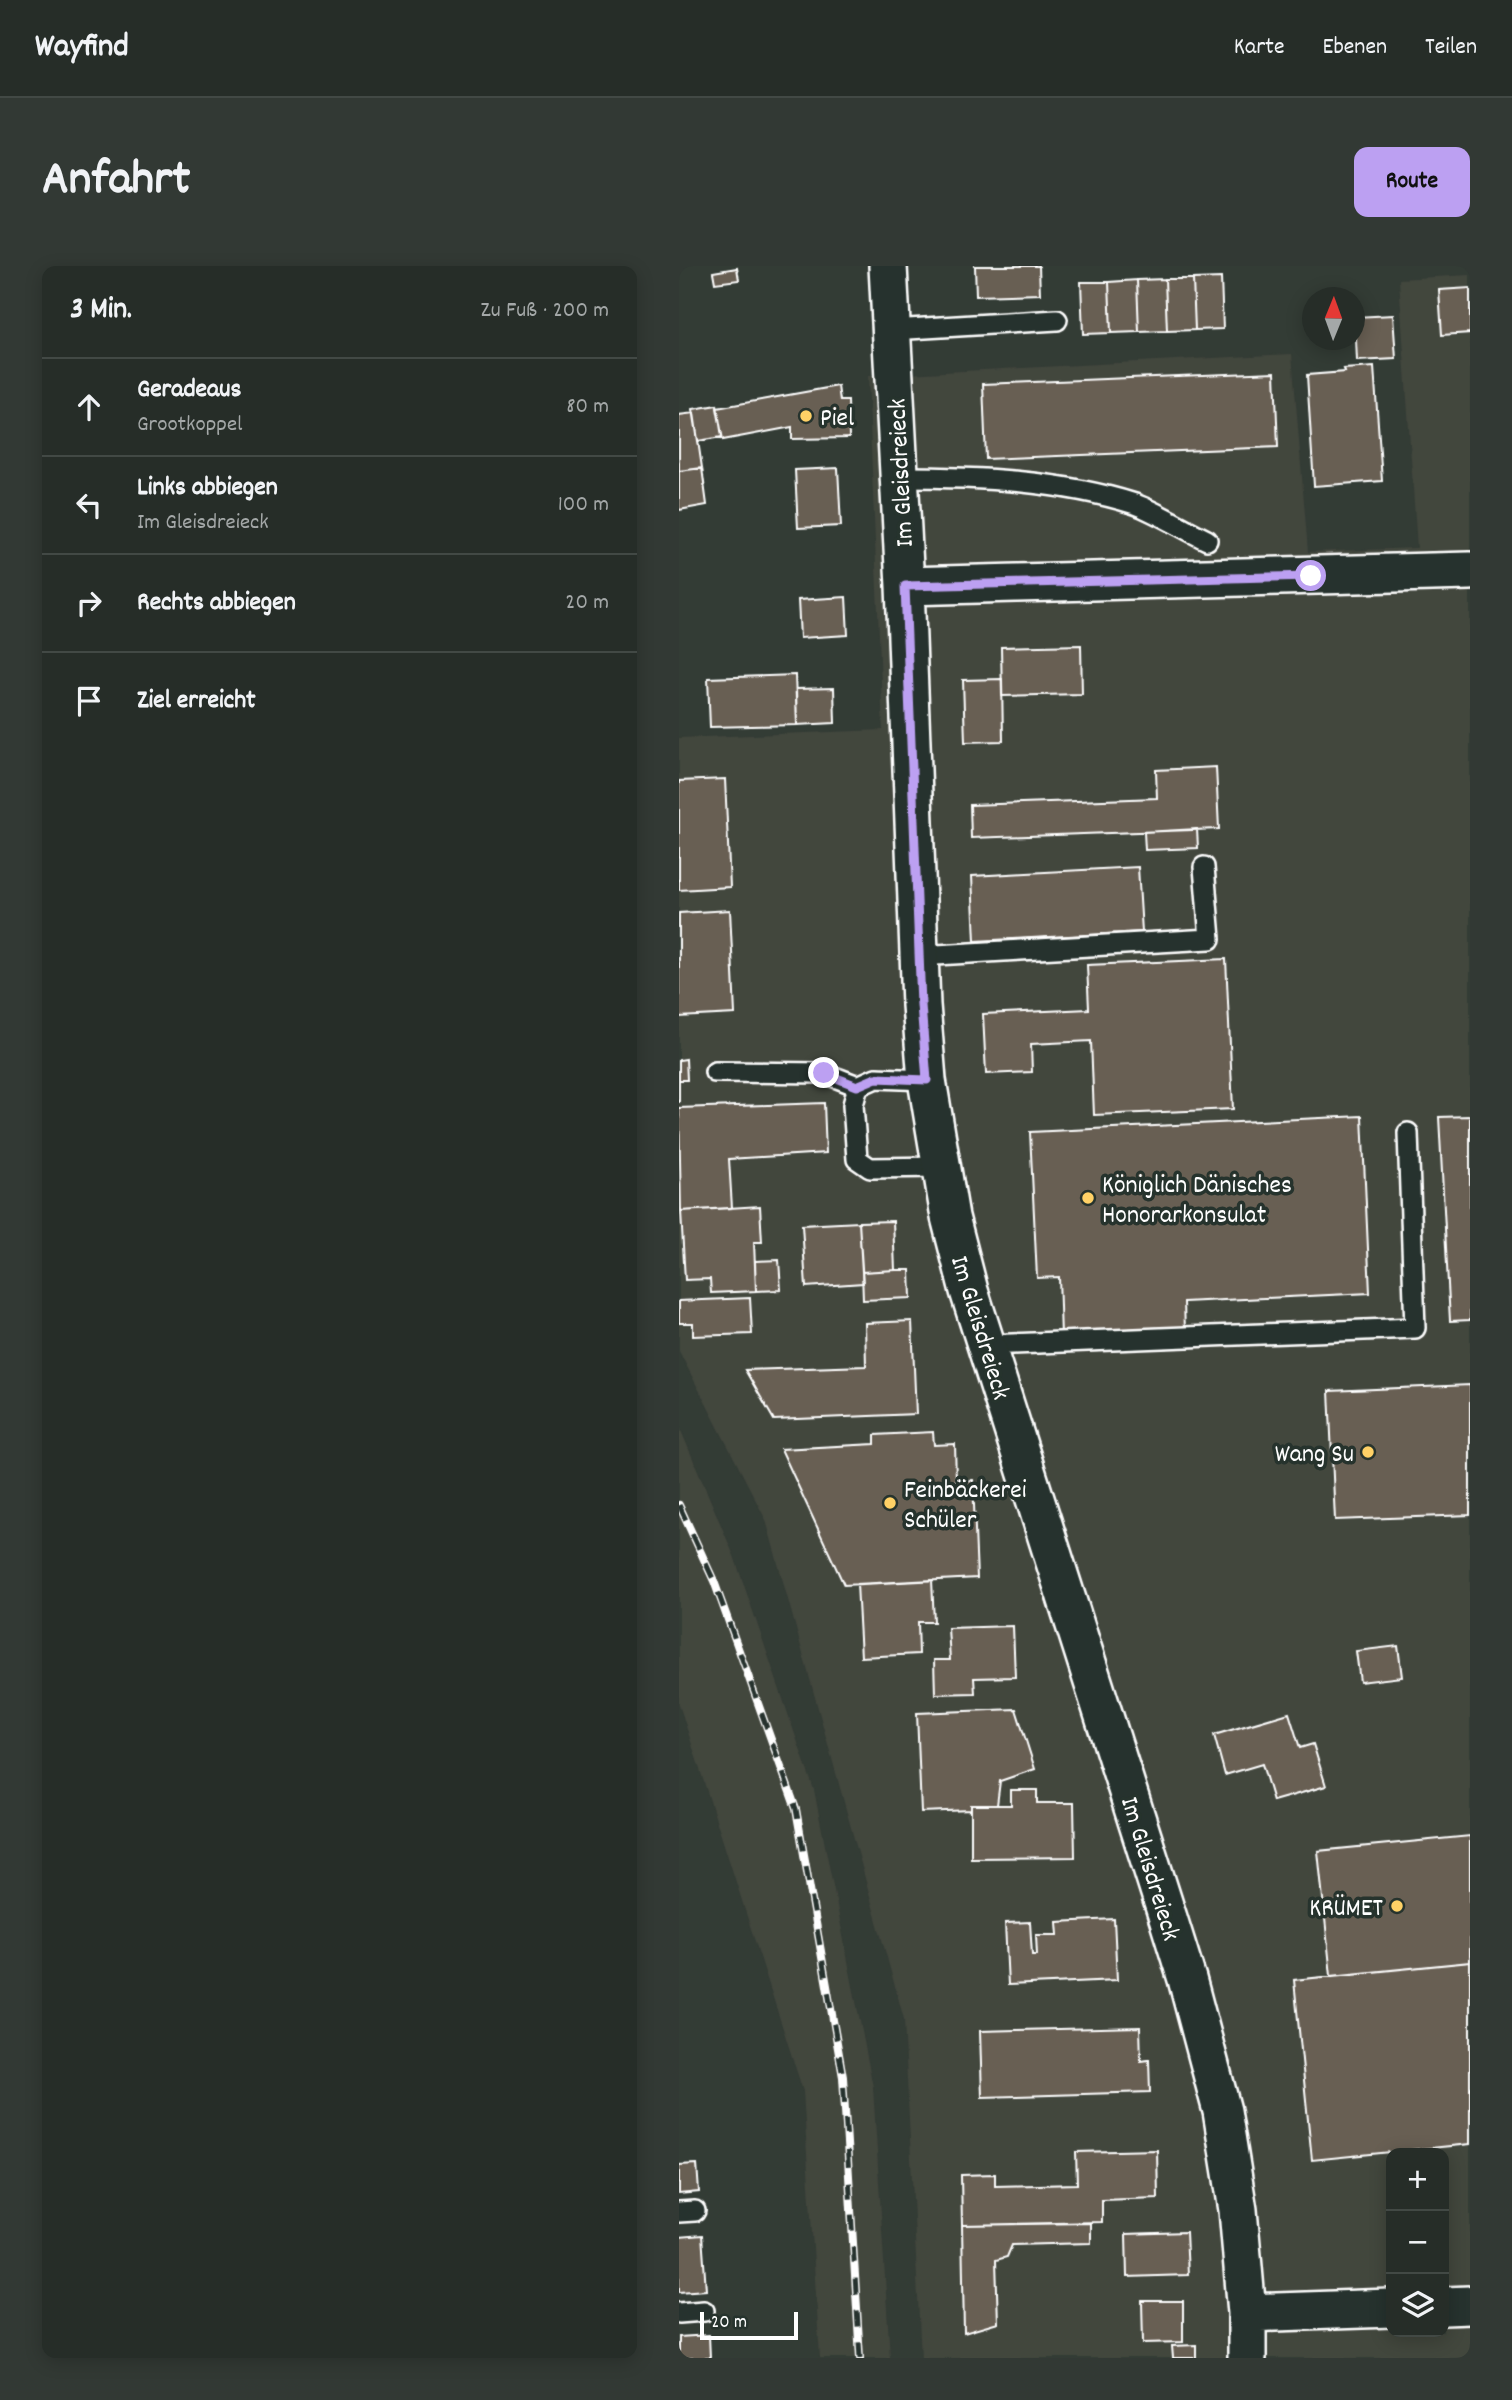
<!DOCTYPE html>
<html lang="de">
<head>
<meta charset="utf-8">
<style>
  body { margin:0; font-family:Dekko,sans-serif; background:#323934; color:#f1f3f6 }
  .controls { position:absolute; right:21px; bottom:21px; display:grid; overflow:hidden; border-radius:14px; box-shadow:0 4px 18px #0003 }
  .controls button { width:63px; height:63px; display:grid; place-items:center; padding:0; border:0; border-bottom:2px solid #424945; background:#262d28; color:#f1f3f6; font:35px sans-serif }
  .compass { position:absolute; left:623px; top:21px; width:63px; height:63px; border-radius:50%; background:#262d28; box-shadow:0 4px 18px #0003; rotate:1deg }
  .scale { position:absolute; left:21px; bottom:18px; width:98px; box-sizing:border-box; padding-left:7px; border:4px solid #fff; border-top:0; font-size:19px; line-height:24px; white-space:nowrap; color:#fff; -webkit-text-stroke:5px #26332d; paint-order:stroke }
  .stop { position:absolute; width:21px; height:21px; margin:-16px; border:5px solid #bca0f2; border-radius:50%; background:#fff }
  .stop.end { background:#bca0f2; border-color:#fff; box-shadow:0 2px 7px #0008 }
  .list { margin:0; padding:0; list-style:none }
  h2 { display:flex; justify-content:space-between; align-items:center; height:91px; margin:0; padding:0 28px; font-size:30px }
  h2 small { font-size:23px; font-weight:400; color:#a4a8a8 }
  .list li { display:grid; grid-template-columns:46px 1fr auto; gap:21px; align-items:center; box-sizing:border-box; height:98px; padding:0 28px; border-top:2px solid #424945 }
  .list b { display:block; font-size:26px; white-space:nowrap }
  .list p { margin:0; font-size:23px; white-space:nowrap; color:#a4a8a8 }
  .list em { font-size:23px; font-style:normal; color:#a4a8a8 }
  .icon { flex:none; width:38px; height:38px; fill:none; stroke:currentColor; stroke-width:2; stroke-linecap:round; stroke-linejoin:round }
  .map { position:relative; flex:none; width:791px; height:2092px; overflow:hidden; border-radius:14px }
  header { display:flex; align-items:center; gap:42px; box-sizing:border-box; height:98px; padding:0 35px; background:#262d28; border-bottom:2px solid #424945 }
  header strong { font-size:33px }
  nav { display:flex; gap:38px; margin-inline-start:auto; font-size:24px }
  .intro { display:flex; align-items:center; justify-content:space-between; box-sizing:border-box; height:168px; padding:0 42px }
  h1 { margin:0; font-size:49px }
  .button { padding:18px 32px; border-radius:14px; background:#bca0f2; color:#111; font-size:24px; font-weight:700 }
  main { display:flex; gap:42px; padding:0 42px }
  aside { flex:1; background:#262d28; border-radius:14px; box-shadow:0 4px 18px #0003 }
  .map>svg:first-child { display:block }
</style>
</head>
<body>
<header>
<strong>Wayfind</strong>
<nav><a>Karte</a><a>Ebenen</a><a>Teilen</a></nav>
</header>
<div class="intro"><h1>Anfahrt</h1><a class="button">Route</a></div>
<main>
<aside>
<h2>3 Min.<small>Zu Fuß · 200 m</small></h2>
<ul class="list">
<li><svg class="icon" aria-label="ahead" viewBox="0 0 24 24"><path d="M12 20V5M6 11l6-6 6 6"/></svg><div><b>Geradeaus</b><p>Grootkoppel</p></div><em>80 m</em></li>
<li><svg class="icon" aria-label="left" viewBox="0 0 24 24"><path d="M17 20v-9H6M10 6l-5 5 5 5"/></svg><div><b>Links abbiegen</b><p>Im Gleisdreieck</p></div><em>100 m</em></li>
<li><svg class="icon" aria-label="right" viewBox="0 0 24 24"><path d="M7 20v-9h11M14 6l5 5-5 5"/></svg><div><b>Rechts abbiegen</b></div><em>20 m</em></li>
<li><svg class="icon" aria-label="arrive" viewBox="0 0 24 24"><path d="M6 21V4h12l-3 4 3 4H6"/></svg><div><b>Ziel erreicht</b></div></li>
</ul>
</aside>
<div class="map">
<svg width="791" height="2092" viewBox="0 0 791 2092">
  <rect width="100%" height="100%" fill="#333c35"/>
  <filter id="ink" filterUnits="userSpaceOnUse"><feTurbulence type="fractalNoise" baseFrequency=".0143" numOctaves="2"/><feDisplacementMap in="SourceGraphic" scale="14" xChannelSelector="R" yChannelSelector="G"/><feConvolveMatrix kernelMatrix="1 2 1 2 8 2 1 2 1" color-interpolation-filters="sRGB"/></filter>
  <g filter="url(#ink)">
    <path fill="#43463e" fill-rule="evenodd" d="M791,9V2092H242L225,1753L87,1254L0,1085V472L204,464L189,110L613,88L629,286L738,282L720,13ZM712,1887H765V2066H712Z
      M0,1160L55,1290L135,1524L194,1821L211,2092H141L124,1825L0,1438Z"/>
    <path fill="#685e53" stroke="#fff" stroke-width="2" d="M296,0H360L361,28L297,30Z
      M58,2L60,14L36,17L34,6Z
      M542,12L544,63L516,64L514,13Z
      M486,13L488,65L460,66L458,14Z
      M486,13H514L516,64L488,65Z
      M458,14L460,66L432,67L430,16Z
      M402,16H430L432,67L404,68Z
      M791,22V67L763,69L760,24Z
      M714,49L717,93L678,95L676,51Z
      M695,101L703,215L635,220L628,109L666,106L665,103Z
      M596,106L599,181L307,193L304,118Z
      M159,120L161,135H169L170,172L113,173V161L44,174L38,142Z
      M38,139L43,171L19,175L14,143Z
      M15,147L23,202L0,205V149Z
      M23,202L28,239L0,244V205Z
      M159,202L162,260L119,262L116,204Z
      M167,331L169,369L121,372L119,334Z
      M402,379L403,428L323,430L322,381Z
      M116,409L118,459L31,461L29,412Z
      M323,413L324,475L286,476L284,414Z
      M155,422L156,457L118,459L117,423Z
      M537,501L540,563L292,572L291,539L478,532L477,504Z
      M46,513L51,621L0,624V515Z
      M518,563L519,582L466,584L465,566Z
      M459,601L463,666L296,675L293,610Z
      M51,644L56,748L0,751V647Z
      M547,693L554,843L415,849L412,775L352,778L353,806L307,808L304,748L410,743L408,699Z
      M7,793L8,814H0V837V794Z
      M145,837L147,887L50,893L53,942L2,945L0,842Z
      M683,850L691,1027L505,1036L506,1065L382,1070L380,1011L358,1012L351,866Z
      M791,850V1054L771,1055L760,851Z
      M81,940L83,976H75L77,1025L32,1027L31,1013L6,1014L2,945Z
      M214,955L216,1004L183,1006L180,956Z
      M180,956L184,1017L127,1021L123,959Z
      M100,994L102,1024L77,1025L76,995Z
      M216,1004H231L232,1032L184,1034L183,1006Z
      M71,1032L73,1068L14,1070V1057H0V1035Z
      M233,1055L237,1148L95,1154L66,1104L187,1100L186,1057Z
      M791,1119V1249L656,1254L650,1125Z
      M254,1166L255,1179L276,1178L277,1215L294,1214L298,1312L165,1319L102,1183L196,1178V1169Z
      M253,1314L255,1356H239L240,1388L182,1391L178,1318Z
      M334,1360L336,1411L295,1412L296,1427L256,1428L255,1394H271L269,1362Z
      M719,1380L723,1411L681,1416L677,1385Z
      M337,1443L356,1503L321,1515L318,1539H292V1544L242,1546L238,1447Z
      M610,1447L621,1482L634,1478L647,1520L594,1535L583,1498L546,1509L535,1469Z
      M332,1524H358V1537H395L396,1591L292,1592V1539H332Z
      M791,1570V1696L652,1710L639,1585Z
      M435,1653L438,1714L329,1719L326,1657L351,1656L353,1689H358L357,1669H379L378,1656Z
      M791,1696V1878L633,1894L615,1714Z
      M461,1761L462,1795L470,1794L471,1826L303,1831L301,1765Z
      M478,1884L479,1932L423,1934V1956L283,1959L282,1909L316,1908V1920L398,1918L397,1886Z
      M18,1898L20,1926L0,1928V1899Z
      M412,1957V1977L333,1979L328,1991L317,1994L319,2057L285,2067L283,1959Z
      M507,1966L509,2009L448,2011L447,1968Z
      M23,1969L27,2024L0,2026V1971Z
      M463,2035H504V2076L464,2077Z
      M30,2069L31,2092H0V2071Z
      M517,2079V2092H494L493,2080Z"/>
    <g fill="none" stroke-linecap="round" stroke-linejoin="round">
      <defs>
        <path id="service" d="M213,64L378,54
          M220,211C299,211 380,214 456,238C480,247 505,263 528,274
          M240,690L531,673L525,601
          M36,806L145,807L179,820
          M248,814L197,812L179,820L174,839L178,893L191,902L262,901
          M307,1079L736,1062L729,867
          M0,1946L16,1945
          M0,2047L25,2045"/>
        <path id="minor" d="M209,0L226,320L242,739L248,814L271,951L290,1025L489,1652L508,1713L543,1845L559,1944L568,2047V2092
          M226,320L791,305
          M765,2040L791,2039
          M568,2047L712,2042"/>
      </defs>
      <use href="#service" stroke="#fff" stroke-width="24"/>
      <use href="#minor" stroke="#fff" stroke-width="42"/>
      <use href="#service" stroke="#26332d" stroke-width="19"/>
      <use href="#minor" stroke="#26332d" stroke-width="37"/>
      <defs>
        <path id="rail" d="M0,1239L35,1315L117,1543L164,1811L181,2092"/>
      </defs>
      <use href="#rail" stroke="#fff" stroke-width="8"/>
      <use href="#rail" stroke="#26332d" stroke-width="5" stroke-dasharray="16" stroke-linecap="butt"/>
    </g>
  </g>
  <g fill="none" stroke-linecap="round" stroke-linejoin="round" filter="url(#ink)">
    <path stroke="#bca0f2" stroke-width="9" d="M145,807L178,820L197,812L248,814L242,739L226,320L632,310"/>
  </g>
  <g fill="#ffd166" stroke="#26332d" stroke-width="2.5">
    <circle cx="127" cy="150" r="7"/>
    <circle cx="409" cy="932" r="7"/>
    <circle cx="689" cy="1186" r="7"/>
    <circle cx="211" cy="1237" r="7"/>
    <circle cx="718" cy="1640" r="7"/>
  </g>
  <g text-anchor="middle" stroke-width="7" stroke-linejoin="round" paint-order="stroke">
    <g font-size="26" fill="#fff" stroke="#26332d" text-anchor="start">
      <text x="141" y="159">Piel</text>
      <text x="423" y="926">Königlich Dänisches<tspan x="423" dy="30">Honorarkonsulat</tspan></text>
      <text x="675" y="1195" text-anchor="end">Wang Su</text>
      <text x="225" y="1231">Feinbäckerei<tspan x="225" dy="30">Schüler</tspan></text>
      <text x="704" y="1649" text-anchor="end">KRÜMET</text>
    </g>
    <g font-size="26" fill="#fff" stroke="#26332d">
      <text transform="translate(220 207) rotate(-93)" y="9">Im Gleisdreieck</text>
      <text transform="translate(303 1061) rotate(73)" y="9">Im Gleisdreieck</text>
      <text transform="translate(473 1602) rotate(73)" y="9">Im Gleisdreieck</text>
    </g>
  </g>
</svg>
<div class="controls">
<button>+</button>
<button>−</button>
<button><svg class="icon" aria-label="layers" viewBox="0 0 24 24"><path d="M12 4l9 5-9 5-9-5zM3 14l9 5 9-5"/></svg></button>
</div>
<svg class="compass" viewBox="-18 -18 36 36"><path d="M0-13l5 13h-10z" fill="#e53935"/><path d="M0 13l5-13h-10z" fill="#a4a8a8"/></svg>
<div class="scale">20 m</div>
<div class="stop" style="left:632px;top:310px"></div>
<div class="stop end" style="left:145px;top:807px"></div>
</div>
</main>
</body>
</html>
